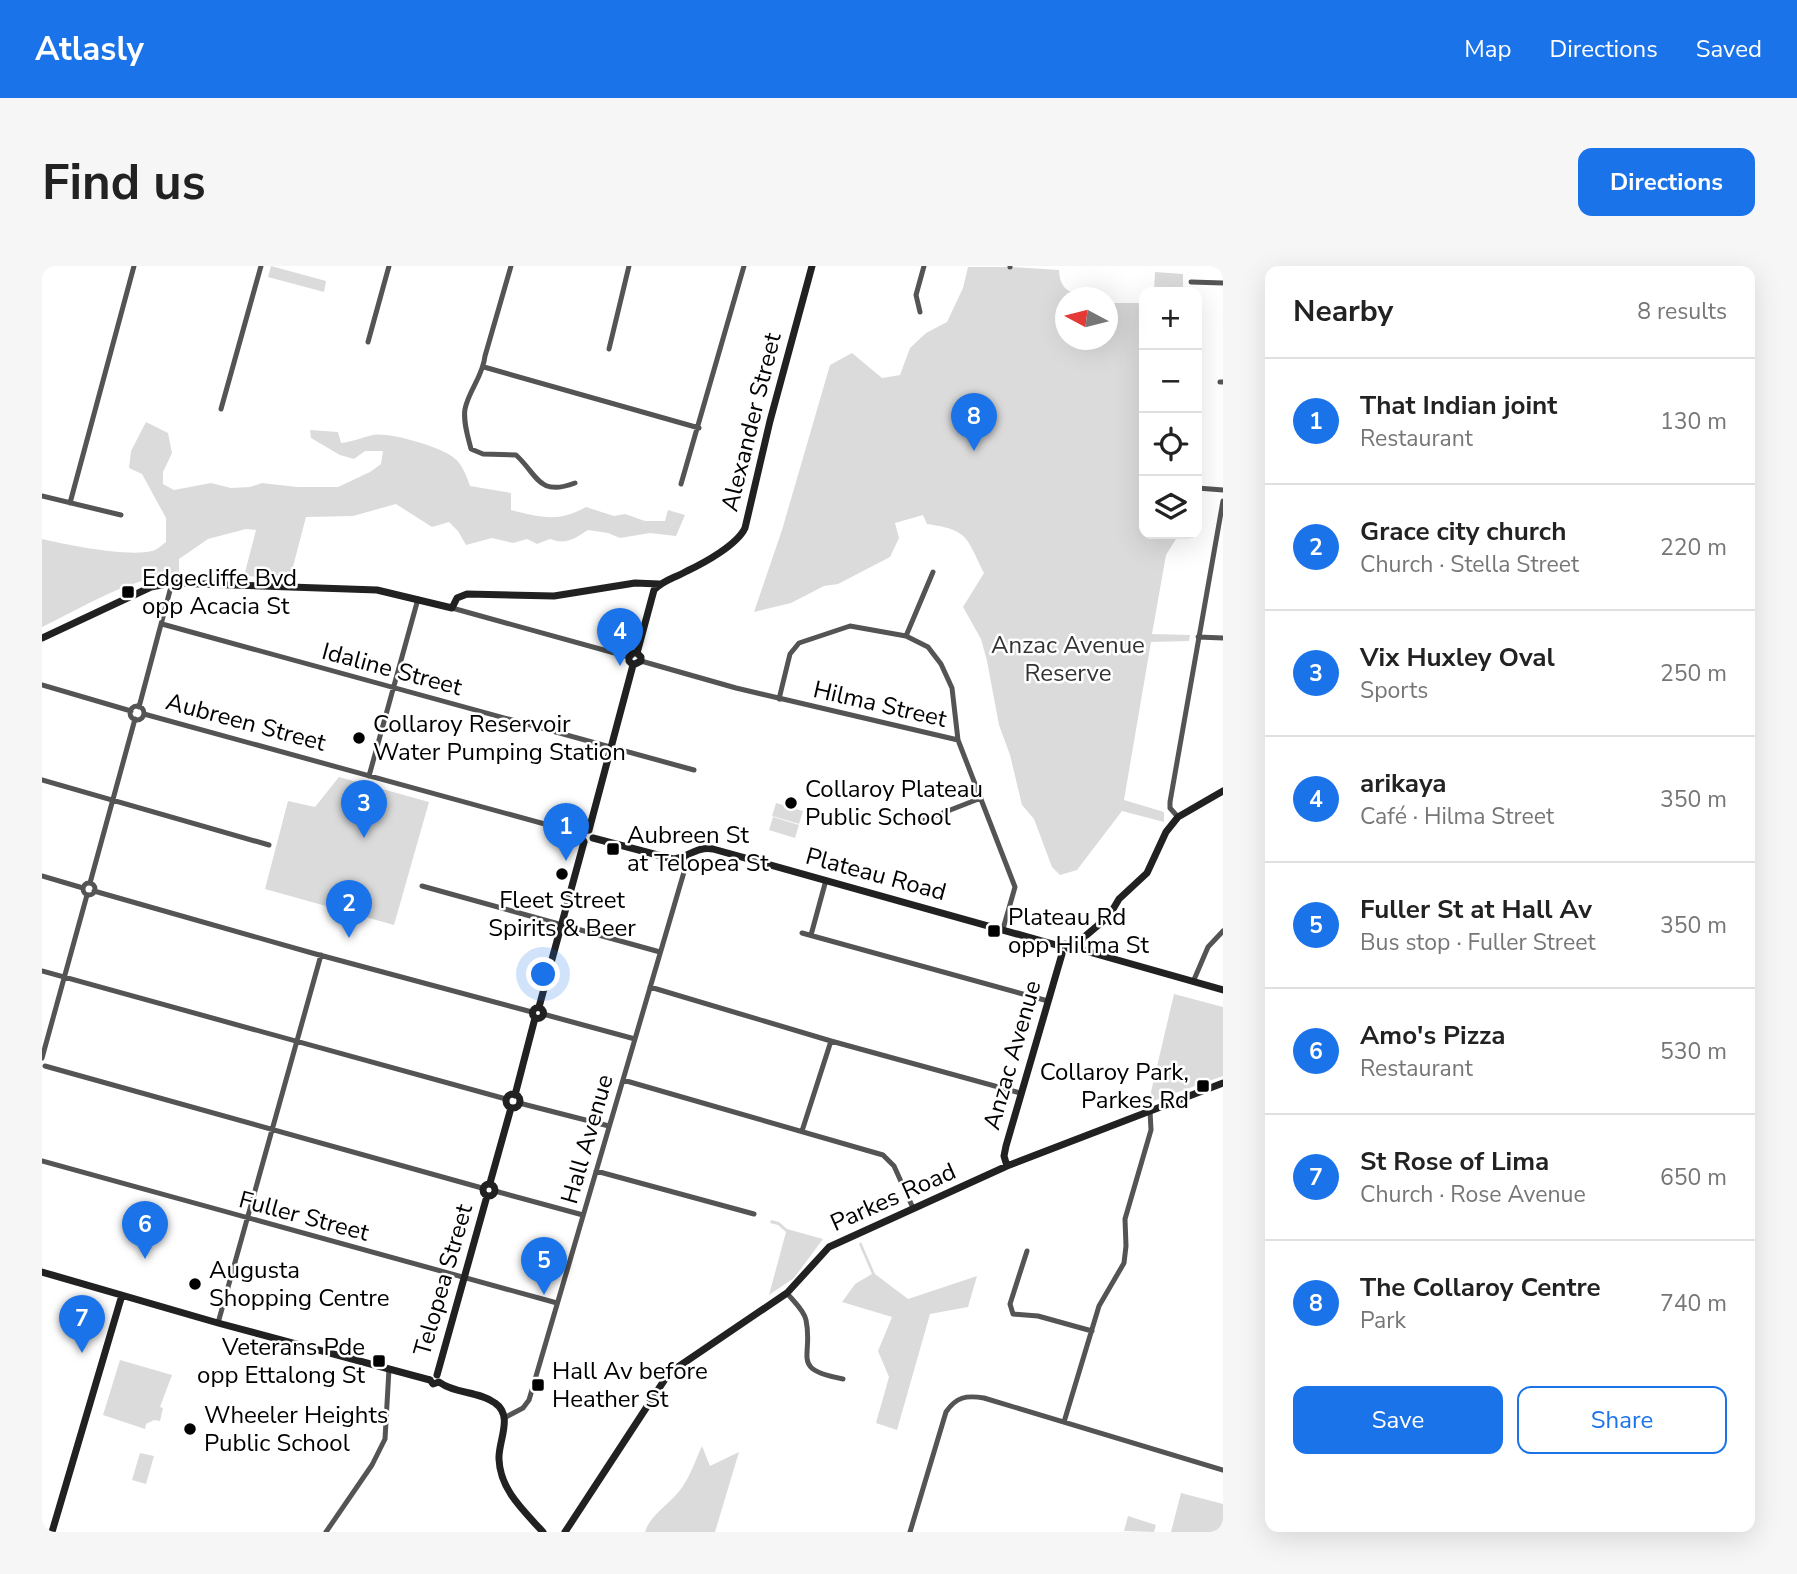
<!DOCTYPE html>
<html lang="en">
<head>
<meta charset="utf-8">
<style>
  body { margin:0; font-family:"Nunito Sans",sans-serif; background:#f6f6f6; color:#222 }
  .controls { position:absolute; right:21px; top:21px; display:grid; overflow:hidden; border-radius:14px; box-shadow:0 7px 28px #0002 }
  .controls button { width:63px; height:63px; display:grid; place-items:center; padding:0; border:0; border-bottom:2px solid #e0e0e0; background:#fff; color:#222; font:35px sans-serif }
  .compass { position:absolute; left:1013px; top:21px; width:63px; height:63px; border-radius:50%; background:#fff; box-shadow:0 7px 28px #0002; rotate:277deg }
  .you { position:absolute; left:502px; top:709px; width:24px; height:24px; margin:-18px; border:5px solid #fff; border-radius:50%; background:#1a73e8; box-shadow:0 0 0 10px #1a73e833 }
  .badge { display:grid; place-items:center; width:46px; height:46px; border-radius:50%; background:#1a73e8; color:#fff; font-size:23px; font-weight:700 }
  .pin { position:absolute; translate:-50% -58px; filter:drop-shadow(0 2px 4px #0008) }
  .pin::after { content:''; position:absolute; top:37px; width:24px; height:21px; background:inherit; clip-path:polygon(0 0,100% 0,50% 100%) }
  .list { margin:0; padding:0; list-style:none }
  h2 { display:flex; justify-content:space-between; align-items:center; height:91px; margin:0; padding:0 28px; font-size:30px }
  h2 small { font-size:23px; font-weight:400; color:#767676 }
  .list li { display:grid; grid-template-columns:46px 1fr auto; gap:21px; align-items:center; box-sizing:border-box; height:126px; padding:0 28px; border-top:2px solid #e0e0e0 }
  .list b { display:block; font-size:26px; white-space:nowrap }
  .list p { margin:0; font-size:23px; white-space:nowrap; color:#767676 }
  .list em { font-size:23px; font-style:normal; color:#767676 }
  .actions { display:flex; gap:14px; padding:21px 28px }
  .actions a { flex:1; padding:16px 0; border:2px solid #1a73e8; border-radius:14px; text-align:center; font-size:24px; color:#1a73e8 }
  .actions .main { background:#1a73e8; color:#fff }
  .icon { flex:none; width:38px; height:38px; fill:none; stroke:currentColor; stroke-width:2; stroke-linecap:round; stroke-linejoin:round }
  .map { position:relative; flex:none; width:1181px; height:1266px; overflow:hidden; border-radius:14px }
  header { display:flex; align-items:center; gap:42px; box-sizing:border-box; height:98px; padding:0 35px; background:#1a73e8; color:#fff }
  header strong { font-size:33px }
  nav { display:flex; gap:38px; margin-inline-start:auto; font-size:24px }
  .intro { display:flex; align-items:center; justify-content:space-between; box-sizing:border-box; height:168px; padding:0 42px }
  h1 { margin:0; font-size:49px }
  .button { padding:18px 32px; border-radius:14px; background:#1a73e8; color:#fff; font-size:24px; font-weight:700 }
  main { display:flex; gap:42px; padding:0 42px }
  aside { flex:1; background:#fff; border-radius:14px; box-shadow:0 7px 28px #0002 }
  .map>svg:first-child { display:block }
</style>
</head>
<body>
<header>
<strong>Atlasly</strong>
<nav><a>Map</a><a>Directions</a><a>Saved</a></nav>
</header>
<div class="intro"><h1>Find us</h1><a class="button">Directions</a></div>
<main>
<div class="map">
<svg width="1181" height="1266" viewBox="0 0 1181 1266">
  <rect width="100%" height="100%" fill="#fff"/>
  <path fill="#dbdbdb" d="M229,0L284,15L282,26L226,11Z
    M926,1H968L1017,4C1018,22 1024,24 1040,31L1024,32V74H1066V37H1102V268H1137L1124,289L1110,368L1148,369L1147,375L1109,376L1082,534L1122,546V556L1080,545L1035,604L1018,609L1010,601L992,553L980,539L968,489L957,459L945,395L939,373L921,341L942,307C924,271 927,264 885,258L881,249L853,257L857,272L848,291L796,318L782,320L749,337L712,346L740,264L788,99L810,87L840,112L858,109L868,82L884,67L905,56L921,22Z
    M1113,6L1141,8V26H1112Z
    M104,156L126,167L130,187L121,206V218L132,224L169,217L189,222L208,221L220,217L255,221H296L328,206L339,198L341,185H323L312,193L298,189L269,172L268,164L296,166L299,177C311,176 320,171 331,169C348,166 398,181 411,191C421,199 424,209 428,220L469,227V244C498,251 516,257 544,241L572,250L583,248L603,255H623L626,244L643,249L634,270L608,267L578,272L566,267L546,264C532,273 524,279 508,273L495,278L485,273L471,277L450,272L424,279L416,265L407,256L390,261L354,238L311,250L264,251L248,312L202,310L214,264L204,263L166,273L137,293V308C88,311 44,340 0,361V273C26,279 85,291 110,285C115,284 120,279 124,276V252L100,208L87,202L89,185Z
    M297,511L387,536L352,659L223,623L246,535L273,541Z
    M734,537L761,545L757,558L730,550Z
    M731,551L757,559L753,572L727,564Z
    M1132,728L1181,741V810L1111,835L1109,826Z
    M729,954L737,956L745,963L781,973L752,1012L727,1029L744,966L736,959L728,957Z
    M819,976L833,1008L866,1033L935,1010L926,1041L888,1048L855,1164L834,1157L847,1111L836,1085L850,1051L800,1036L813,1018L830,1008L817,978Z
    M78,1094L130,1109L118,1141L121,1142L118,1155L112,1154L104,1158L103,1163L61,1149Z
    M660,1180L668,1200L697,1186L673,1266H603C608,1248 630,1237 641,1220C649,1208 654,1193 660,1180Z
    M98,1187L112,1190L104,1218L90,1214Z
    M1139,1227L1181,1238V1266H1129Z
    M1086,1250L1114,1259L1112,1266L1082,1265Z"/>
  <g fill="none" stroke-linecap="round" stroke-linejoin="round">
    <path stroke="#545454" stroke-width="5" d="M469,0L443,90C441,110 427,124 423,143C421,156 426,171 429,183L441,188L474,189C496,209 496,231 533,217
      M968,1V0
      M1149,16L1181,17
      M878,46L874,29L882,0
      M326,76L347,0
      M567,83L587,0
      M442,101L657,162
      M1178,116H1181
      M179,143L219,0
      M639,218L702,0
      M1155,222L1181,224
      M0,230L79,249
      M28,237L92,0
      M410,342L587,391
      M120,358L652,504
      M864,370L891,306
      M1156,371L1181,372
      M599,395L694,422L916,474L973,621L961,663
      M0,419L89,445
      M737,433L748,388L757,377L808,360L864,370L886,381L899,398L910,422L916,474
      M88 447a7 7 0 1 1 14 0a7 7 0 1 1-14 0Z
      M97,441L130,317
      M102,448L539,568
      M327,510L376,333
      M0,514L227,579
      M1136,551L1128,542V536L1181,235
      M880,555L939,532
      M0,610L41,622
      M41 623a6 6 0 1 1 12 0a6 6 0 1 1-12 0Z
      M48,617L93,453
      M380,620L618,686
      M52,625L270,687L490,746
      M760,667L1006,735
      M769,669L784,614
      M0,705L464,833
      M1151,716L1166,681L1181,665
      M608,721L789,775L978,827
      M501,748L593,773
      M0,792L45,629
      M3,800L440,922
      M581,814L841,889L852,900L871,942
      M477,837L567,860
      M760,865L789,775
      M0,895L515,1037
      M554,905L712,948
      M453,925L541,949
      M985,985L968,1038L971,1048L996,1050L1050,1065
      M745,1027C751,1035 762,1044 764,1054C772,1091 747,1103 801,1113
      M176,1057L279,689
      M462,1152L481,1142L487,1134L642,606V591
      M1022,1156L1057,1040L1082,997L1084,980L1083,953L1109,864L1108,845
      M284,1266L330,1199L343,1173L347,1103
      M868,1266L904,1146C914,1131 924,1129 942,1132L1181,1204"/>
    <path stroke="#212121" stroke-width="7" d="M0,372L109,321L130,317L335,324L410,342L415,332L425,328L512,330L593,317L617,318
      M595,387L612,324C621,314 633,312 645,305C662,297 695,279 703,262L728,155L770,0
      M591,399L587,395V391L591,387H595
      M591,399L599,395V391L595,387
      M547,564L591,399
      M551,572L631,593C646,592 654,580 671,583L1018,680
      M542,576L538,569L540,565L547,564
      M1018,680L1023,678L1027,683L1033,682L1181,724
      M1036,684L1041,672L1067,650L1077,633L1105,607L1124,566L1136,551L1181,525
      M497,741L542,576
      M490.5 747a5.5 5.5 0 1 1 11 0a5.5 5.5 0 1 1-11 0Z
      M464 835a7 7 0 1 1 14 0a7 7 0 1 1-14 0Z
      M473,829L493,752
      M965,900L962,890L964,880L1020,688
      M448,917L469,842
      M441 924a6 6 0 1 1 12 0a6 6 0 1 1-12 0Z
      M0,1006L176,1057L388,1114
      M395,1109L445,930
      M388,1114L391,1118L397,1116C413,1128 437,1125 453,1137C472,1150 456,1175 457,1193C458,1224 482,1245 501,1266
      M10,1266L80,1029
      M523,1266L627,1107L745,1027L787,981L965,900L1181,817"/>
  </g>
  <g fill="#000" stroke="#fff" stroke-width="2.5">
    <rect x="79" y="319" width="14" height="14" rx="3.5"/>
    <circle cx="317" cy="472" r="7"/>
    <circle cx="749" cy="537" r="7"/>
    <rect x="564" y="576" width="14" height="14" rx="3.5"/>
    <circle cx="520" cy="608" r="7"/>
    <rect x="945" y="658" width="14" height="14" rx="3.5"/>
    <rect x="1154" y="813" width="14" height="14" rx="3.5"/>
    <circle cx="153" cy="1018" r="7"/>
    <rect x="330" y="1088" width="14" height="14" rx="3.5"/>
    <rect x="489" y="1112" width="14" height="14" rx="3.5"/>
    <circle cx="148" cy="1163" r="7"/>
  </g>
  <g text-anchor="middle" stroke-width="5" stroke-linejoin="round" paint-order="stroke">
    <g font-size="24" fill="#000" stroke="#fff">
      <text transform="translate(709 156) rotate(-76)" y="8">Alexander Street</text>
      <text transform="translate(350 403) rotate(15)" y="8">Idaline Street</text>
      <text transform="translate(838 438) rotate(13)" y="8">Hilma Street</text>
      <text transform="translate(204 456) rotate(15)" y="8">Aubreen Street</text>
      <text transform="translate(834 608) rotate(15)" y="8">Plateau Road</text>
      <text transform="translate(970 789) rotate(-74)" y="8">Anzac Avenue</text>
      <text transform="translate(545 873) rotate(-74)" y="8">Hall Avenue</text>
      <text transform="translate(851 931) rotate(-24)" y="8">Parkes Road</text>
      <text transform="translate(262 950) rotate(15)" y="8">Fuller Street</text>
      <text transform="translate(401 1014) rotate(-74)" y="8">Telopea Street</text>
    </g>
    <g font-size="24" fill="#000" stroke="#fff" text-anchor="start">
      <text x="100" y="320">Edgecliffe Bvd<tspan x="100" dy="28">opp Acacia St</tspan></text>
      <text x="331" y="466">Collaroy Reservoir<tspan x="331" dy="28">Water Pumping Station</tspan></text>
      <text x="763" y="531">Collaroy Plateau<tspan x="763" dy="28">Public School</tspan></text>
      <text x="585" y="577">Aubreen St<tspan x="585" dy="28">at Telopea St</tspan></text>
      <text x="520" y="642" text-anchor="middle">Fleet Street<tspan x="520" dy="28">Spirits &amp; Beer</tspan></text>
      <text x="966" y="659">Plateau Rd<tspan x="966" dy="28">opp Hilma St</tspan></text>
      <text x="1147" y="814" text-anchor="end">Collaroy Park,<tspan x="1147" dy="28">Parkes Rd</tspan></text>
      <text x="167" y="1012">Augusta<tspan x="167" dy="28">Shopping Centre</tspan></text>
      <text x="323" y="1089" text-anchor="end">Veterans Pde<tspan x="323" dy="28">opp Ettalong St</tspan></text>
      <text x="510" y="1113">Hall Av before<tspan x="510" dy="28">Heather St</tspan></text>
      <text x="162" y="1157">Wheeler Heights<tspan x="162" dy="28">Public School</tspan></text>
    </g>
    <g font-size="24" fill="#323232" stroke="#fff">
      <text x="1026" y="387">Anzac Avenue<tspan x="1026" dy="28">Reserve</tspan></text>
    </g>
  </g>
</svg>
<div class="controls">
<button>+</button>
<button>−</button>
<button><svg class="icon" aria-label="locate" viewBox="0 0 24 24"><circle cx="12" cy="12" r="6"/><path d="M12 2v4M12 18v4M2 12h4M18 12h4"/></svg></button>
<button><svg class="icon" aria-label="layers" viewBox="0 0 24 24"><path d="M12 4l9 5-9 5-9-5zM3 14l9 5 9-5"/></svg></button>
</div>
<svg class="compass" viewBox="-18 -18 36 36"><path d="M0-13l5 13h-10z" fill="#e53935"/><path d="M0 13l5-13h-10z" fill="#767676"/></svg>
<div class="you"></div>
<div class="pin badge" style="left:524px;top:595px">1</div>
<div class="pin badge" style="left:307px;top:672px">2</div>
<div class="pin badge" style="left:322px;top:572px">3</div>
<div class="pin badge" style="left:578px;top:400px">4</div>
<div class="pin badge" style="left:502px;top:1029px">5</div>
<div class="pin badge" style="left:103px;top:993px">6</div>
<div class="pin badge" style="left:40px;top:1087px">7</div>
<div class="pin badge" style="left:932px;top:185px">8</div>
</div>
<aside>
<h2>Nearby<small>8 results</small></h2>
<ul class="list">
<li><span class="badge">1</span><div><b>That Indian joint</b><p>Restaurant</p></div><em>130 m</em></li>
<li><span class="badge">2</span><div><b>Grace city church</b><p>Church · Stella Street</p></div><em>220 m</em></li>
<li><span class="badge">3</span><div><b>Vix Huxley Oval</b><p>Sports</p></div><em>250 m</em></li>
<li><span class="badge">4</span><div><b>arikaya</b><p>Café · Hilma Street</p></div><em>350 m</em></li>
<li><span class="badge">5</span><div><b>Fuller St at Hall Av</b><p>Bus stop · Fuller Street</p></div><em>350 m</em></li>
<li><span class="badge">6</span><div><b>Amo's Pizza</b><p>Restaurant</p></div><em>530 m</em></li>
<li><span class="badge">7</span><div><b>St Rose of Lima</b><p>Church · Rose Avenue</p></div><em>650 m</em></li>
<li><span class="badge">8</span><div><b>The Collaroy Centre</b><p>Park</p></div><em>740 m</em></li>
</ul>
<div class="actions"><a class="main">Save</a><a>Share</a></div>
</aside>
</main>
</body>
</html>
